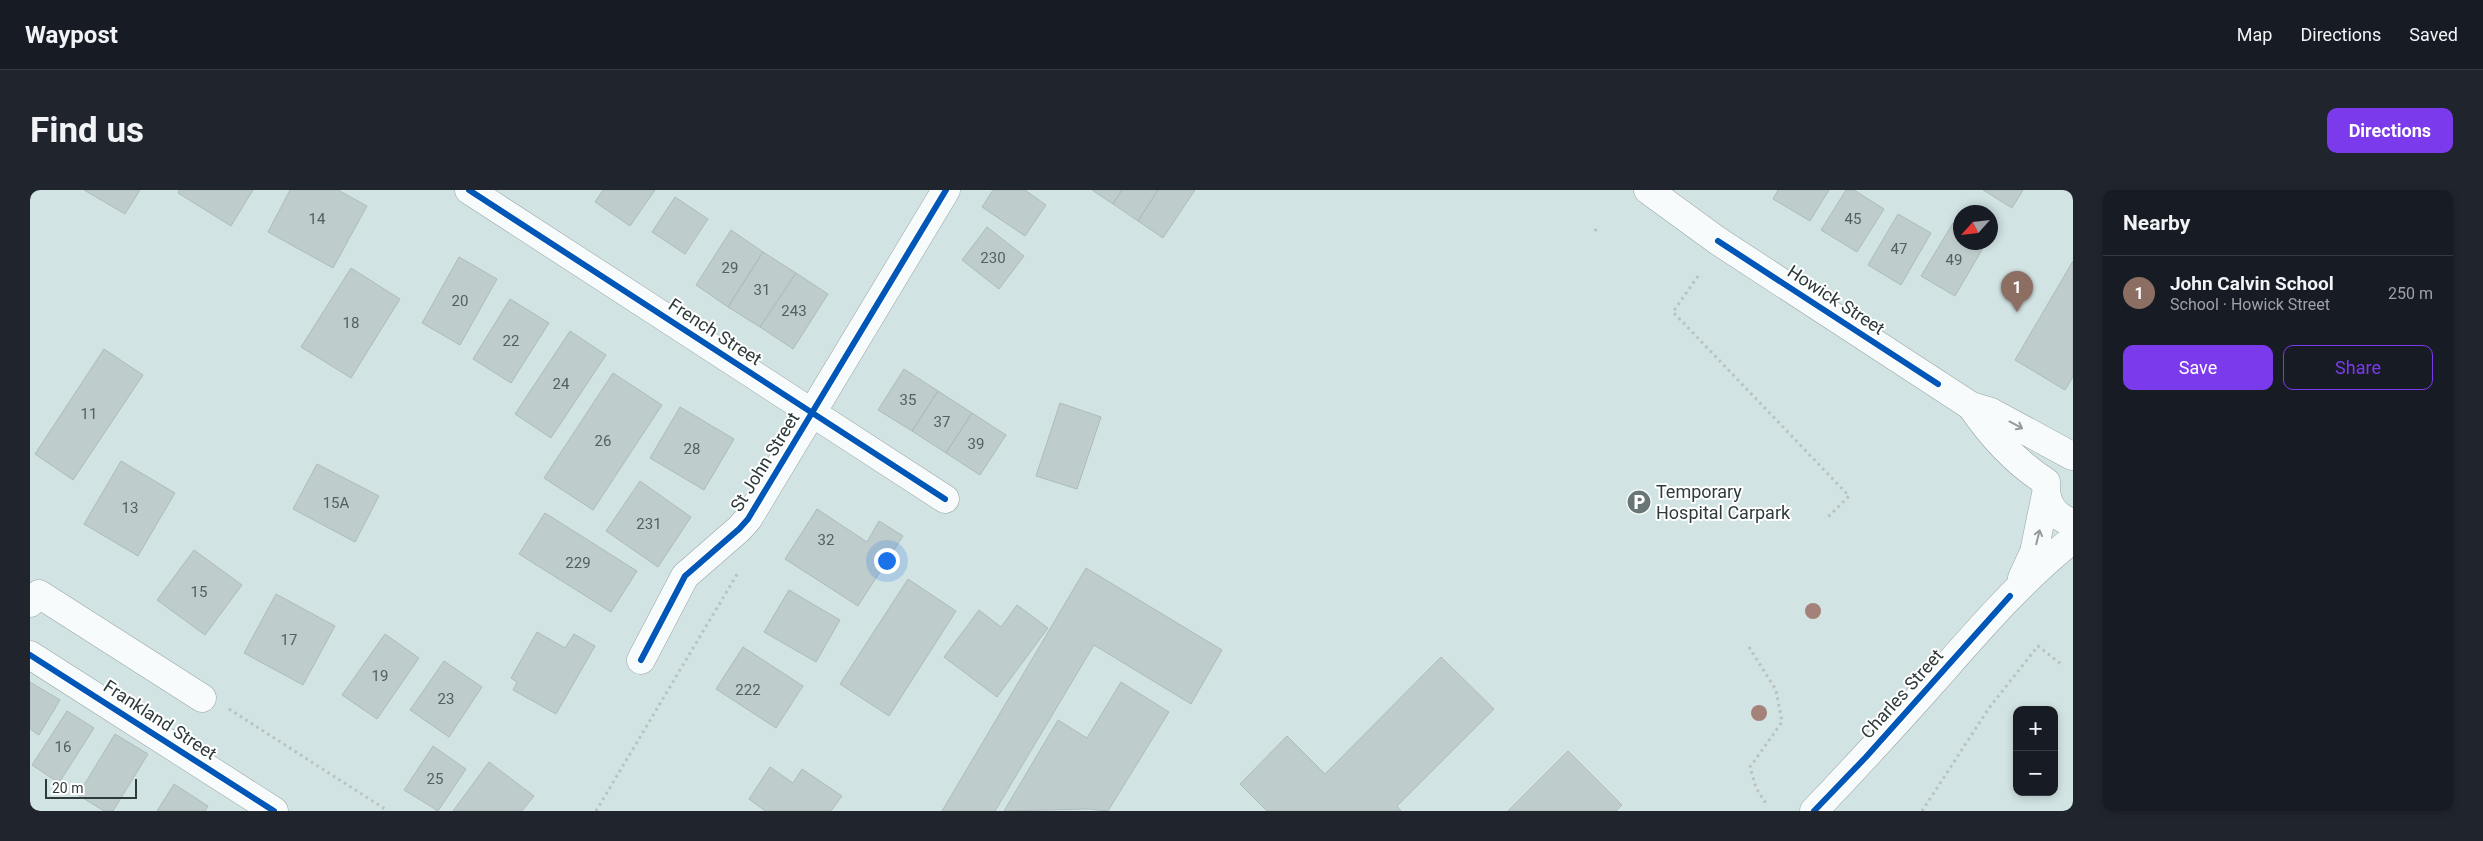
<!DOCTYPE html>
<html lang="en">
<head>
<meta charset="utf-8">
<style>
  body { margin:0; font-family:Roboto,sans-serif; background:#20242c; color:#f1f3f6 }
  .controls { position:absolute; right:15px; bottom:15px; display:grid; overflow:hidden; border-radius:10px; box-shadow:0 2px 8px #0003 }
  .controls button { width:45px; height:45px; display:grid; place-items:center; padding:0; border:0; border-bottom:1px solid #363941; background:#171b24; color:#f1f3f6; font:25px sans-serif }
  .compass { position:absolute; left:1923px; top:15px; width:45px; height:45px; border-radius:50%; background:#171b24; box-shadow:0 2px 8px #0003; rotate:243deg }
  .scale { position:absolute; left:15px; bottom:12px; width:92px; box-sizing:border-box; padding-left:5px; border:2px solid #2f3b3b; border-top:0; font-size:14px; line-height:18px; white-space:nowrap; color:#2f3b3b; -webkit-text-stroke:4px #fff; paint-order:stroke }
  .you { position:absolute; left:856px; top:370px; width:18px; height:18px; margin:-12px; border:4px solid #fff; border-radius:50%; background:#1a73e8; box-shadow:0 0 0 8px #1a73e833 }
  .badge { display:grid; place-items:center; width:32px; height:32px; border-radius:50%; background:#7c3aed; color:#fff; font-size:16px; font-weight:700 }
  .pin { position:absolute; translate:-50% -41px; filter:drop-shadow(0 1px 2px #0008) }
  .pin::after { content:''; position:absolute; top:26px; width:18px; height:15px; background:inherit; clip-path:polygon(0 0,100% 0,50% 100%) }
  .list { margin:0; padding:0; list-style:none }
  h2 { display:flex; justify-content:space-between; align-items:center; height:65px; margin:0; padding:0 20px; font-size:21px }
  h2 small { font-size:16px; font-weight:400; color:#9ea1a6 }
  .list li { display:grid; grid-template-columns:32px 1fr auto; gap:15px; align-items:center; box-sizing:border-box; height:75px; padding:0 20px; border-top:1px solid #363941 }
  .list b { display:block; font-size:19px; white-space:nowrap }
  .list p { margin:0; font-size:16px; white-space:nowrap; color:#9ea1a6 }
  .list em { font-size:16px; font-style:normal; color:#9ea1a6 }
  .actions { display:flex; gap:10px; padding:15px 20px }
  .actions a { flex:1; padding:11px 0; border:1px solid #7c3aed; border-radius:10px; text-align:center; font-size:18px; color:#7c3aed }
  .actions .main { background:#7c3aed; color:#fff }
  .map { position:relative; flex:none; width:2043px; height:621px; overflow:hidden; border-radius:10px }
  header { display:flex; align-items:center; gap:30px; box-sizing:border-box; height:70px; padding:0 25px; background:#171b24; border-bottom:1px solid #363941 }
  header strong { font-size:24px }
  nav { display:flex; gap:28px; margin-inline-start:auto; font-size:18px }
  .intro { display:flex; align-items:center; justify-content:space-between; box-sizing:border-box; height:120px; padding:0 30px }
  h1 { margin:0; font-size:35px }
  .button { padding:12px 22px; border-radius:10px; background:#7c3aed; color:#fff; font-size:18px; font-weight:700 }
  main { display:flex; gap:30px; padding:0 30px }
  aside { flex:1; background:#171b24; border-radius:10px; box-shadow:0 2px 8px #0003 }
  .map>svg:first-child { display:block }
</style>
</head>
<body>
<header>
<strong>Waypost</strong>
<nav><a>Map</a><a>Directions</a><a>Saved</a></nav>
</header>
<div class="intro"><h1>Find us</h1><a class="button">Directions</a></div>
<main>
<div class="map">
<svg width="2043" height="621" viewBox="0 0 2043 621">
  <rect width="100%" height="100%" fill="#d2e3e3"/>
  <path fill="#bfcccc" stroke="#adbbbb" d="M54,0H110L95,24Z
    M149,0H223L201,36L148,3Z
    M260,0H308L337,16L303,78L238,42Z
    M573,0H625L600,36L565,12Z
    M963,0H995L1016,15L995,46L952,17Z
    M1062,0H1092L1083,14Z
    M1092,0H1128L1108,31L1083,14Z
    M1128,0H1165L1133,48L1108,31Z
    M1748,0H1799L1780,31L1743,9Z
    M1816,0H1824L1854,19L1827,62L1791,40Z
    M1953,0H1993L1982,18Z
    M645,7L678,29L655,64L622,42Z
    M1868,24L1901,43L1871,95L1838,75Z
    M1923,33L1930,38V52L1956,53L1925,106L1891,86Z
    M957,37L994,66L969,99L932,70Z
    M701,40L733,62L698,117L666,95Z
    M733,62L766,83L730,137L698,117Z
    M429,67L467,89L430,155L392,133Z
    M2043,71V187L2035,200L1985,170Z
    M321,78L370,109L321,188L271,157Z
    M766,83L798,104L763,159L730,137Z
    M480,109L519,133L481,193L443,169Z
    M540,141L576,165L521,248L485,224Z
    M74,159L113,185L43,290L5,264Z
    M874,179L908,201L882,241L848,220Z
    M583,183L632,215L563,320L514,288Z
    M908,201L942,223L916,263L882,241Z
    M1030,213L1071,227L1047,299L1006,286Z
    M650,217L704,249L674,300L620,268Z
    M942,223L976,245L950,285L916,263Z
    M91,271L145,303L108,366L54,334Z
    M287,274L349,306L325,352L263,319Z
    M610,291L661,327L628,377L576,341Z
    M787,319L837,352L849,331L873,346L828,416L755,369Z
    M515,323L607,381L581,422L489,364Z
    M164,360L212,395L175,445L127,410Z
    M1056,378L1192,460L1161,514L1064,455L965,621H912Z
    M878,389L926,421L859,526L810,494Z
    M759,400L810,430L786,472L734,442Z
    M246,404L305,436L273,495L214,463Z
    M987,415L1018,438L967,507L914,467L949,420L971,437Z
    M507,442L535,458L544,444L565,456L526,524L483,500L487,492L481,488Z
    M355,444L389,468L347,529L312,505Z
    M713,457L773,496L746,538L686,499Z
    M1411,467L1464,519L1367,616L1371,621H1237L1210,594L1257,546L1295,584Z
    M414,471L452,497L419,547L380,520Z
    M0,492L30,510L9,545L0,539Z
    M1091,492L1139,522L1078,621L1058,619L974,621L1028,530L1057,548Z
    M37,521L64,538L29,593L2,575Z
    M85,544L118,564L83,621H74L48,605Z
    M403,556L436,579L408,621L374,600Z
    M1538,561L1592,615L1586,621H1478Z
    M459,572L504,606L492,621H423Z
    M740,577L763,593L772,579L812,606L801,621H735L719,609Z
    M144,594L178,616L175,621H127Z"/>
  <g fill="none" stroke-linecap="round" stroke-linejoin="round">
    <defs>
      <path id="minor" d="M439,0L915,309
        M1618,0L1688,51L1941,216L1961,222L2042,266
        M1941,216C1962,247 1985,272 2016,292
        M2016,296C2016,315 2025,327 2043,333
        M1992,388L2004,362L2016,304
        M0,413L9,404L172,508
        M0,465L244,621
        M611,470L655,386L709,339L718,329L916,0
        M1784,621C1827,576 1869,530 1910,484C1952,436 1993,389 2043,349"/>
    </defs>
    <use href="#minor" stroke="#98a5a5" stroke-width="29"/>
    <path stroke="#bac1c1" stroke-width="3" stroke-dasharray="2.5 4" stroke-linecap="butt" d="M1565,41L1568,36
      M1668,86L1643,122L1819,306L1798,327
      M1719,457L1746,500L1752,532L1720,577L1726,598L1737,615
      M199,519L358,621
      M566,621L709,381
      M1892,621L1959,518L2008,456L2031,474"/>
    <use href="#minor" stroke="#f8fbfb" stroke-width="28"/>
    <defs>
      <path id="cycleway" d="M439,0L915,309
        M1688,51L1908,194
        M0,465L244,621
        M611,470L655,386L709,339L718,329L916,0
        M1784,621L1836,567L1980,406"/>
    </defs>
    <use href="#cycleway" stroke="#fff" stroke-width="9"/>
    <use href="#cycleway" stroke="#0057b8" stroke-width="6"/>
  </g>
  <g fill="#a48279">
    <circle cx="1783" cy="421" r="8"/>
    <circle cx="1729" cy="523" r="8"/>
  </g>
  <defs><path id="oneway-shaft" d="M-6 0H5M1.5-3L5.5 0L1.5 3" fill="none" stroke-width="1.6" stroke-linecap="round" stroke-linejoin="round" transform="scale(1.25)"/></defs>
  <g stroke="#949b9b">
    <use href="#oneway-shaft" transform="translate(1986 235) rotate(28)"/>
    <use href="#oneway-shaft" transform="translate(2008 347) rotate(-76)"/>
  </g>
  <defs>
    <symbol id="parking-disc" viewBox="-11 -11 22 22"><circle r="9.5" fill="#687676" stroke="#fff"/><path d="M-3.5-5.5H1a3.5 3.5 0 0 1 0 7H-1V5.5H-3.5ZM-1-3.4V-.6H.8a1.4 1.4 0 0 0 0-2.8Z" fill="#fff"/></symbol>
  </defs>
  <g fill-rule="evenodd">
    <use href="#parking-disc" x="1595" y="298" width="28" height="28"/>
  </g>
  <g text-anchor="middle" stroke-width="4" stroke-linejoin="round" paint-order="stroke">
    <g font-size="15" fill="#546060">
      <text x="287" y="34">14</text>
      <text x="1823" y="34">45</text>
      <text x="1869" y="64">47</text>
      <text x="963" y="73">230</text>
      <text x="1924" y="75">49</text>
      <text x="700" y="83">29</text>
      <text x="732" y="105">31</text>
      <text x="430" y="116">20</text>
      <text x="764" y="126">243</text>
      <text x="321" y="138">18</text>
      <text x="481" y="156">22</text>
      <text x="531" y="199">24</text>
      <text x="878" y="215">35</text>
      <text x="59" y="229">11</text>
      <text x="912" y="237">37</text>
      <text x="573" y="256">26</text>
      <text x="946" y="259">39</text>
      <text x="662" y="264">28</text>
      <text x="306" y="318">15A</text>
      <text x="100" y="323">13</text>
      <text x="619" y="339">231</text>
      <text x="796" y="355">32</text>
      <text x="548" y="378">229</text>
      <text x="169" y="407">15</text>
      <text x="259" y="455">17</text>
      <text x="350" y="491">19</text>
      <text x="718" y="505">222</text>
      <text x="416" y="514">23</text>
      <text x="33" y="562">16</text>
      <text x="405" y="594">25</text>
    </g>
    <g font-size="18" fill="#2f3b3b" stroke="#fff">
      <text transform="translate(1806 110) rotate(33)" y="6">Howick Street</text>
      <text transform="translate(685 142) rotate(33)" y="6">French Street</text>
      <text transform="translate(735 272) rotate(-58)" y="6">St John Street</text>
      <text transform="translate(1872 504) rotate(-48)" y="6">Charles Street</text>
      <text transform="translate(130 530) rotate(33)" y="6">Frankland Street</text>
    </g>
    <g font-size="18" fill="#2f3b3b" stroke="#fff" text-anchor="start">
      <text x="1626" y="308">Temporary<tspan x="1626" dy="21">Hospital Carpark</tspan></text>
    </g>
  </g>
</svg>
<div class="controls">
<button>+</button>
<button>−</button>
</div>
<svg class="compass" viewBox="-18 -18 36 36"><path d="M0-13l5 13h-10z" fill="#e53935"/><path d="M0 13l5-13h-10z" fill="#9ea1a6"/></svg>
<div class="scale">20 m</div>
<div class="you"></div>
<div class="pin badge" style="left:1987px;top:122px;background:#8d6e63">1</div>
</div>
<aside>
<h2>Nearby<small></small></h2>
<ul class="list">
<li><span class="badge" style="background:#8d6e63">1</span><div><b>John Calvin School</b><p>School · Howick Street</p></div><em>250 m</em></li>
</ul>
<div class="actions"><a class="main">Save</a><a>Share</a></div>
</aside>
</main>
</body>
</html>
